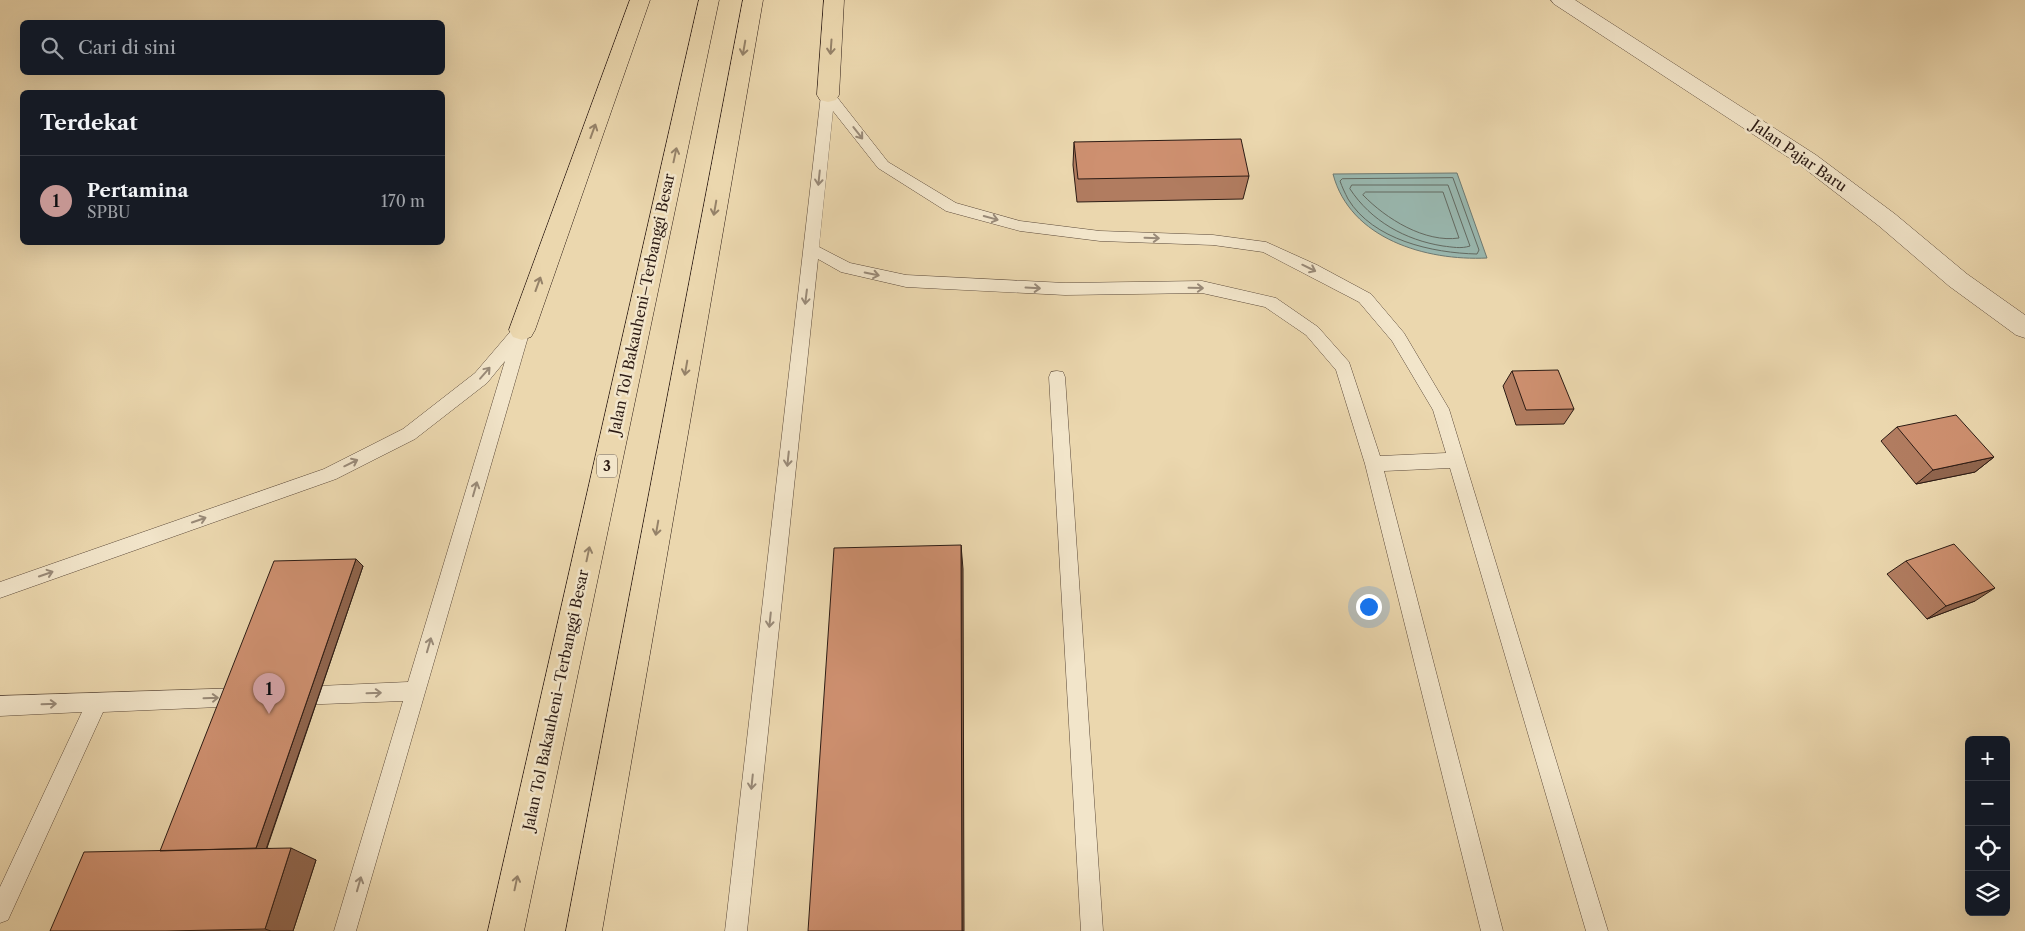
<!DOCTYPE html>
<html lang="id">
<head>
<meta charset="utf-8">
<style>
  body { margin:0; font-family:"Libre Caslon Text",serif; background:#20242c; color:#f1f3f6 }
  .controls { position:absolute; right:15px; bottom:15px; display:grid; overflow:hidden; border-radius:8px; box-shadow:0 5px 20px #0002 }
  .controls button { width:45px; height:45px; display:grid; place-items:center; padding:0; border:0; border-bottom:1px solid #363941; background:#171b24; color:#f1f3f6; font:25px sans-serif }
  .you { position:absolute; left:1368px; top:606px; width:18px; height:18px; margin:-12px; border:4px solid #fff; border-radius:50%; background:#1a73e8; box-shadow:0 0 0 8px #1a73e833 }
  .badge { display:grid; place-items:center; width:32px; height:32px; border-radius:50%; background:#c59692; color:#111; font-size:16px; font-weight:700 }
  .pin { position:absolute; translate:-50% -41px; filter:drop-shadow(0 1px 2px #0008) }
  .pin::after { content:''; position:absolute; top:26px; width:18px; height:15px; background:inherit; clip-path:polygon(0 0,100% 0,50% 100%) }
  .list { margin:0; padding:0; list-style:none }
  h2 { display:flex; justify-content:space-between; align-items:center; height:65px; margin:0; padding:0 20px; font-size:21px }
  h2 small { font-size:16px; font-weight:400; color:#9ea1a6 }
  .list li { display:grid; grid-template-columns:32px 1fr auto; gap:15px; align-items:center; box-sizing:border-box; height:90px; padding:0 20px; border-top:1px solid #363941 }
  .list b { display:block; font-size:19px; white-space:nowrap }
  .list p { margin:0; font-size:16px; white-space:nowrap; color:#9ea1a6 }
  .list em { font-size:16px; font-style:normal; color:#9ea1a6 }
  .icon { flex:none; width:28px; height:28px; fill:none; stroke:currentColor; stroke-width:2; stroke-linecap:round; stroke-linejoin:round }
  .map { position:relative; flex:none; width:2025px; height:931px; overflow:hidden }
  .search { position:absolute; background:#171b24; box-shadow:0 5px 20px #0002; left:20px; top:20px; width:425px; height:55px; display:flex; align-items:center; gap:12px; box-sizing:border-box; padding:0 18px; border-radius:8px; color:#9ea1a6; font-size:19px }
  .panel { position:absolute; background:#171b24; box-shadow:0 5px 20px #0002; left:20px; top:90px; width:425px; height:155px; border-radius:8px }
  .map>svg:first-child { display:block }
</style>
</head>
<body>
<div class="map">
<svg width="2025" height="931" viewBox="0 0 2025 931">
  <rect width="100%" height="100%" fill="#ebd7ae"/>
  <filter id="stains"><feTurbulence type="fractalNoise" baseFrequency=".004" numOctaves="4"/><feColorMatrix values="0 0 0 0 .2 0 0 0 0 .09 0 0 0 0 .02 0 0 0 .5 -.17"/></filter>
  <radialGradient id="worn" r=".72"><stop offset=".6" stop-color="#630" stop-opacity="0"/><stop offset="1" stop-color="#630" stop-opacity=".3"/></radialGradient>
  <path fill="#99b8b0" stroke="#6d7972" d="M1457,173L1487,258C1426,261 1350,239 1333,174Z"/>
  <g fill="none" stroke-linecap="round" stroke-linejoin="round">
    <path stroke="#626a62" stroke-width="1" d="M1453,178L1479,250L1477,254C1432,253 1373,240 1348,199C1345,193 1342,187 1340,181L1342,179Z
      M1352,185H1448L1470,246C1461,249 1452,247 1443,246C1405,240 1371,221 1350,189Z
      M1366,192H1443L1459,238C1425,243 1386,219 1363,195Z"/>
    <defs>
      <path id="lane" d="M828,91L833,92L888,162L956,203L1020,221L1100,231L1213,235L1266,242L1317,265L1371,294L1404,333L1449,409L1608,931H1586L1450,468L1384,471L1503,931H1481L1365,464L1336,370L1306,335L1265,307L1202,293L1065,295L906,287L841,272L818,259L747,931H725L821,95L823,92ZM833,111L878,168L946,211L1020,231L1100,241L1213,245L1263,252L1359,302L1392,341L1433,410L1446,453L1380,456L1349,362L1318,327L1276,298L1202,281L1065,283L906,275L850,263L819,247Z
        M522,324L528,326L530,330L356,931H334L403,701L296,705L289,703L286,696L289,689L296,687L408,682L505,361L487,383L415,439L336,479L0,598V582L324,469L403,429L475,373L510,332L514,331L516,326Z
        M1057,371L1063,372L1065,377L1103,931H1081L1049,377L1051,372Z
        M242,688L249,690L252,697L249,704L242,706L103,712L8,920L0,923V887L82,712L0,716V696Z"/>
      <path id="street" d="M1551,0H1575L1816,155L1895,214L1967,274L2025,315V338L2016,335L1949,286L1879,226L1800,165L1554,4Z"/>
      <path id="highway" d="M630,0H650L535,330L531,337L522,340L513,337L509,330Z
        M699,0H719L524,931H488Z
        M743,0H763L602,931H566Z
        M824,0H844L839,95L836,100L828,102L820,100L817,95Z"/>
    </defs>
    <use href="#lane" stroke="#5c4a3a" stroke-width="1"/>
    <use href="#street" stroke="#5c4a3a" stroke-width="1"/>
    <use href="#highway" stroke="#2c1b14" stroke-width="1"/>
    <use href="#lane" fill="#f2e5ca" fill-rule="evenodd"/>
    <use href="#street" fill="#f2e5ca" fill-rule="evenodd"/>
    <use href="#highway" fill="#ebd7ae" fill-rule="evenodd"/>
  </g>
  <path fill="#b17c60" stroke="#2c1b14" d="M1074,142L1249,176L1243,199L1077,202L1073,165Z
    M1512,371L1574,409L1564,424L1516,425L1503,386Z
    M1897,427L1994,457L1975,472L1916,484L1881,441Z
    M1906,561L1975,601L1927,619L1887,574Z
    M363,566L267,848L316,860L293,931H50L160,851Z"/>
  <path fill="#90654e" stroke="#2c1b14" d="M1994,457L1975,472L1916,484L1933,470Z
    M961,545L963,569L964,931H962Z
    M356,559L363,566L262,861L253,857Z
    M1995,588L1975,601L1927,619L1946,606Z
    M291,848L316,860L293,931H271L265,929Z"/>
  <path fill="#ce9070" stroke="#2c1b14" d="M1241,139L1249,176L1078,179L1074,142Z
    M1558,370L1574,409L1526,410L1512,371Z
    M1956,415L1994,457L1933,470L1897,427Z
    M1954,544L1995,588L1946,606L1906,561Z
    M961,545L962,931H808L834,548Z
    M356,559L256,848L160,851L274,561Z
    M291,848L265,929L166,931H50L84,852Z"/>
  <defs><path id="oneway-shaft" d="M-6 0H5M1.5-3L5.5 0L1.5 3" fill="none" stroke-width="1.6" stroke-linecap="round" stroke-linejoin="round" transform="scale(1.25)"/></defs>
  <g stroke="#958269">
    <use href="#oneway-shaft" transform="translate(831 47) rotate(94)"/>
    <use href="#oneway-shaft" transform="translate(744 48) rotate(100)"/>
    <use href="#oneway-shaft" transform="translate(593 131) rotate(-70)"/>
    <use href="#oneway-shaft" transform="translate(675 155) rotate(-78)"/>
    <use href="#oneway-shaft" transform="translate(715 208) rotate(100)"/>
    <use href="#oneway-shaft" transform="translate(538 284) rotate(-70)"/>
    <use href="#oneway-shaft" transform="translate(686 368) rotate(100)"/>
    <use href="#oneway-shaft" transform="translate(657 528) rotate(100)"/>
    <use href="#oneway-shaft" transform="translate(588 554) rotate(-78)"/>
    <use href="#oneway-shaft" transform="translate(516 883) rotate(-78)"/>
  </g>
  <g stroke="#998a78">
    <use href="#oneway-shaft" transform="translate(858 133) rotate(52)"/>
    <use href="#oneway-shaft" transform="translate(819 178) rotate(96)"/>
    <use href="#oneway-shaft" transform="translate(991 218) rotate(15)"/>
    <use href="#oneway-shaft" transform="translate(1152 238) rotate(2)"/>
    <use href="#oneway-shaft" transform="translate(1309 268) rotate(26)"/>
    <use href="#oneway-shaft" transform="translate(872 274) rotate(12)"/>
    <use href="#oneway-shaft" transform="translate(1033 288) rotate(3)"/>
    <use href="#oneway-shaft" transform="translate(1196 288) rotate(1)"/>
    <use href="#oneway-shaft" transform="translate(806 297) rotate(97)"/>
    <use href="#oneway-shaft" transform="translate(485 373) rotate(-49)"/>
    <use href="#oneway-shaft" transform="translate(788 459) rotate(96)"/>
    <use href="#oneway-shaft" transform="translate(351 463) rotate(-26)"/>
    <use href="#oneway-shaft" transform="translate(475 489) rotate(-74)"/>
    <use href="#oneway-shaft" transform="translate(199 520) rotate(-19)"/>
    <use href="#oneway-shaft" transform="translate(46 574) rotate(-19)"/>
    <use href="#oneway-shaft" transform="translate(770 620) rotate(96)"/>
    <use href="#oneway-shaft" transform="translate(429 645) rotate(-74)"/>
    <use href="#oneway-shaft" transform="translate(374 693) rotate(-2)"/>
    <use href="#oneway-shaft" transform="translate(211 698) rotate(-2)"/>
    <use href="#oneway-shaft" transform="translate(49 704) rotate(-2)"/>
    <use href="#oneway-shaft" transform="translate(752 782) rotate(96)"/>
    <use href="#oneway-shaft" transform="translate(359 884) rotate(-74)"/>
  </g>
  <g text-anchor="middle" stroke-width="5" stroke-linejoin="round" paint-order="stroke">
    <rect fill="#f2e5ca" stroke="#67584b" stroke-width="1" x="597" y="454.5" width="20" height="23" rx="4"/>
    <g font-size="14" font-weight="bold" fill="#2c1b14">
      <text x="607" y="471">3</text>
    </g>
    <g font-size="15" fill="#2c1b14" stroke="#f2e5ca">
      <text transform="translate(1799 156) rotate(35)" y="5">Jalan Pajar Baru</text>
      <text transform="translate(642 304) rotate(-78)" y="5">Jalan Tol Bakauheni–Terbanggi Besar</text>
      <text transform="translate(556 700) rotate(-78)" y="5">Jalan Tol Bakauheni–Terbanggi Besar</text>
    </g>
  </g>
  <rect width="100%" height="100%" filter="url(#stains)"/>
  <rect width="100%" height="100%" fill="url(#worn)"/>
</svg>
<div class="controls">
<button>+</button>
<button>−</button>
<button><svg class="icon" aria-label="locate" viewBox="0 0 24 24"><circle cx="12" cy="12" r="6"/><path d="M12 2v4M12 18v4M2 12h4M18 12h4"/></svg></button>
<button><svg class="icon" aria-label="layers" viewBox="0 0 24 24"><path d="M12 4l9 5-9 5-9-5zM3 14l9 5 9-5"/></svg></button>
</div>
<div class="you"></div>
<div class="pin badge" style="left:269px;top:714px">1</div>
<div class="search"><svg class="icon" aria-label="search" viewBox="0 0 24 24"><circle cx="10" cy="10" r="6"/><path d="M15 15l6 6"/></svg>Cari di sini</div>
<section class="panel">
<h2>Terdekat<small></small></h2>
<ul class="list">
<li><span class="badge">1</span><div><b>Pertamina</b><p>SPBU</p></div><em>170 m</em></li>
</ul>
</section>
</div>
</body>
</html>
